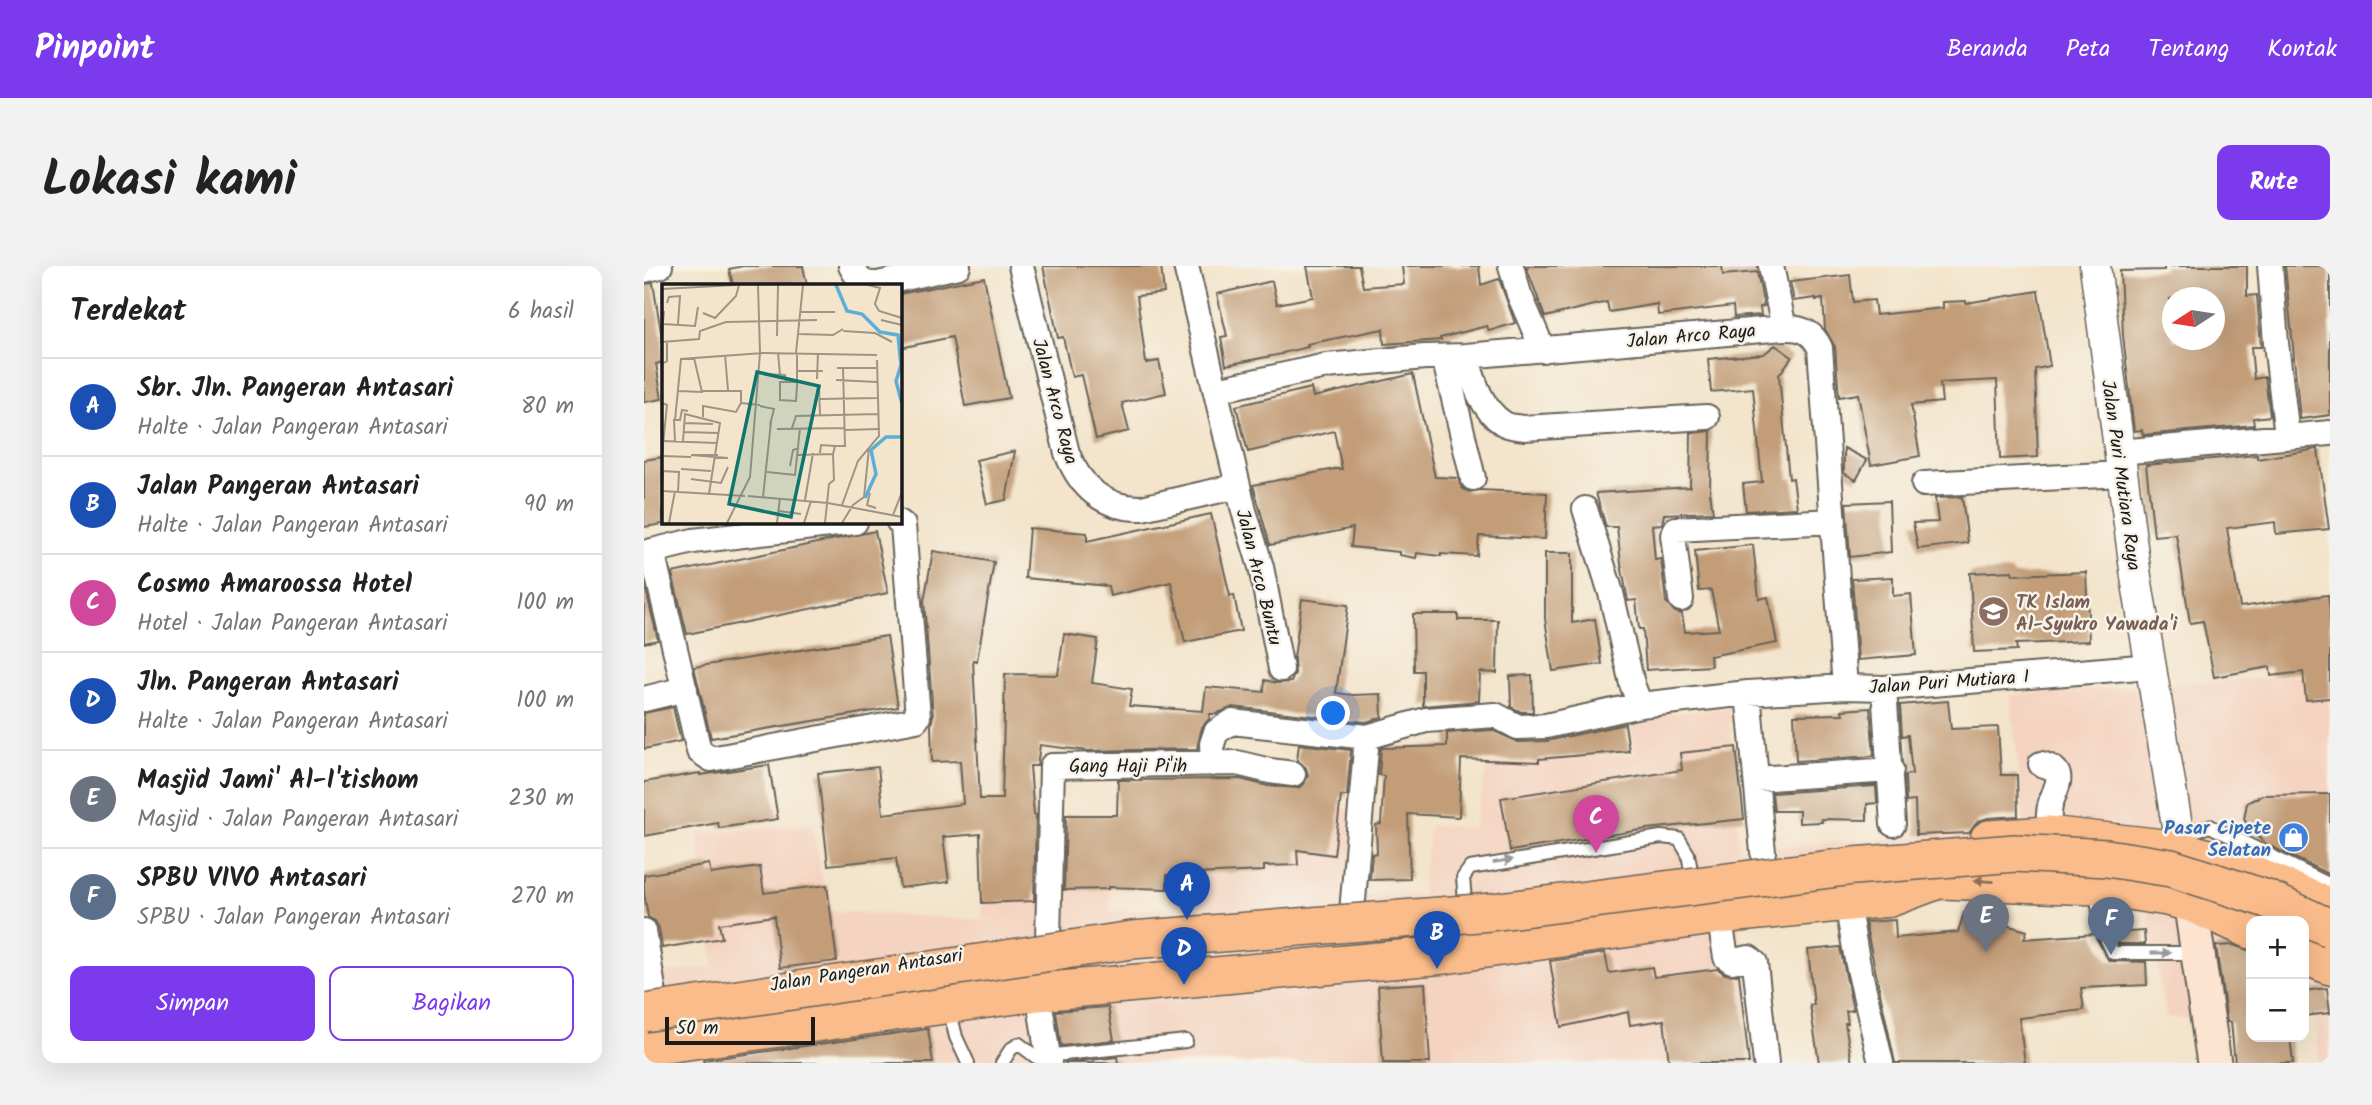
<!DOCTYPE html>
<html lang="id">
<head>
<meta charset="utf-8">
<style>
  body { margin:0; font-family:Kalam,sans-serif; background:#f2f2f2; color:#222 }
  .controls { position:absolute; right:21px; bottom:21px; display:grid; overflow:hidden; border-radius:14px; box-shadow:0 7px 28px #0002 }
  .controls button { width:63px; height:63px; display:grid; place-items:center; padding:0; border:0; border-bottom:2px solid #e0e0e0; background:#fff; color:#222; font:35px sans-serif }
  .compass { position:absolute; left:1518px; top:21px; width:63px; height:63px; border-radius:50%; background:#fff; box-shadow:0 7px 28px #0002; rotate:258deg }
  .scale { position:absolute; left:21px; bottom:18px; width:150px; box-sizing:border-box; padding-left:7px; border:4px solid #1c1c1c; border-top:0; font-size:19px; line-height:24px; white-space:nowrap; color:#1c1c1c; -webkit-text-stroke:5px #f7f3e8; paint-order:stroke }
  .you { position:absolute; left:690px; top:448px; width:24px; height:24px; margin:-18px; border:5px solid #fff; border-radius:50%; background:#1a73e8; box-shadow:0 0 0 10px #1a73e833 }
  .badge { display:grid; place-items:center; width:46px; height:46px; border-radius:50%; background:#7c3aed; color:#fff; font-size:23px; font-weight:700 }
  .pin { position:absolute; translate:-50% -58px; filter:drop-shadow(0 2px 4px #0008) }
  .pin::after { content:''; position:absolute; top:37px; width:24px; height:21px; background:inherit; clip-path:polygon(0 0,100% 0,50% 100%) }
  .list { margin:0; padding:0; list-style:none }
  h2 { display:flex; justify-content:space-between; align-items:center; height:91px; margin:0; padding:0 28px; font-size:30px }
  h2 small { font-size:23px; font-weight:400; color:#767676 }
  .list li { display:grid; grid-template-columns:46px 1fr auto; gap:21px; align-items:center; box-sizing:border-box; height:98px; padding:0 28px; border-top:2px solid #e0e0e0 }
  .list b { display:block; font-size:26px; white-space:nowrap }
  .list p { margin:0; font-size:23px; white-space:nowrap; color:#767676 }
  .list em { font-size:23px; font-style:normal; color:#767676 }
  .actions { display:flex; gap:14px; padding:21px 28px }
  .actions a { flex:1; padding:16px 0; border:2px solid #7c3aed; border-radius:14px; text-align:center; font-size:24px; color:#7c3aed }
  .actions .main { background:#7c3aed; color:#fff }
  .map { position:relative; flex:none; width:1686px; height:797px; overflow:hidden; border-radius:14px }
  header { display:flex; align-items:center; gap:42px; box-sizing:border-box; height:98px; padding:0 35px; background:#7c3aed; color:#fff }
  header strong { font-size:33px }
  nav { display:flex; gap:38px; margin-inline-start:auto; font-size:24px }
  .intro { display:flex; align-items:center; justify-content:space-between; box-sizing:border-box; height:168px; padding:0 42px }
  h1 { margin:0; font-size:49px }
  .button { padding:18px 32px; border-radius:14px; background:#7c3aed; color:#fff; font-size:24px; font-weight:700 }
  main { display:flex; gap:42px; padding:0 42px }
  aside { flex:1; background:#fff; border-radius:14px; box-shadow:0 7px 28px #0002 }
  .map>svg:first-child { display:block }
</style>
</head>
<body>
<header>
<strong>Pinpoint</strong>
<nav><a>Beranda</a><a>Peta</a><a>Tentang</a><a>Kontak</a></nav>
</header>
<div class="intro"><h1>Lokasi kami</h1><a class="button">Rute</a></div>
<main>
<aside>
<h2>Terdekat<small>6 hasil</small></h2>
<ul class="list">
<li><span class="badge" style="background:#1a4fb4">A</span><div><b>Sbr. Jln. Pangeran Antasari</b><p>Halte · Jalan Pangeran Antasari</p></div><em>80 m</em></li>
<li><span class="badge" style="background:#1a4fb4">B</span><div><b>Jalan Pangeran Antasari</b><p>Halte · Jalan Pangeran Antasari</p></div><em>90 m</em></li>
<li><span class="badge" style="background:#d1479c">C</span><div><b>Cosmo Amaroossa Hotel</b><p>Hotel · Jalan Pangeran Antasari</p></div><em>100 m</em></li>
<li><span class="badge" style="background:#1a4fb4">D</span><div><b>Jln. Pangeran Antasari</b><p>Halte · Jalan Pangeran Antasari</p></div><em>100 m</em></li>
<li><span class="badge" style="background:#6b7280">E</span><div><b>Masjid Jami' Al-I'tishom</b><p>Masjid · Jalan Pangeran Antasari</p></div><em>230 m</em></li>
<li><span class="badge" style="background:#5c6f8a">F</span><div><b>SPBU VIVO Antasari</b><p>SPBU · Jalan Pangeran Antasari</p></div><em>270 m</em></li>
</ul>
<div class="actions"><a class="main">Simpan</a><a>Bagikan</a></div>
</aside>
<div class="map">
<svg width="1686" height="797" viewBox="0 0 1686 797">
  <rect width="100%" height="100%" fill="#f7f3e8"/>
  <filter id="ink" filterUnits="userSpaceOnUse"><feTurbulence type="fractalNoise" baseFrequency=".0143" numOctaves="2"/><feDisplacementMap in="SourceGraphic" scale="14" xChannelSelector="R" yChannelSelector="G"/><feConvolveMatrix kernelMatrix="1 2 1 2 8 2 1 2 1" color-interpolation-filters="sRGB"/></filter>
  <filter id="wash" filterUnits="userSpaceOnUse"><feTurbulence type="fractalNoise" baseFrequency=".00686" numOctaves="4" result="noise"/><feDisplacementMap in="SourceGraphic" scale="28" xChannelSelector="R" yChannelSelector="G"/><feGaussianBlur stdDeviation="1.57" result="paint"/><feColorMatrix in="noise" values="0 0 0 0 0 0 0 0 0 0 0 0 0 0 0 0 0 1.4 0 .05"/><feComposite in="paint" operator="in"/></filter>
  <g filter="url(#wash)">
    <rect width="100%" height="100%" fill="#f3e4cb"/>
    <path fill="#f4d3c0" d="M1686,408V797H1674L1671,752H1660V655H1607V752H1522L1504,648L1418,624L1095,658L1108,797H0L2,709L70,701L54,567L168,559L184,645L338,654L344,558L468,552L465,645L527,642L537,532L653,535L725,546L718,631L777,628L786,559L829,562L844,499L992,488L986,450L1086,442L1095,584L1381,561L1366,429Z"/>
    <g id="blocks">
      <path fill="#c29d78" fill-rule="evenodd" d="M99,0H159L163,19H89L85,3Z
        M399,0H517L520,27L493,30L502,97L515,95L522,127L478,137L485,165L452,173L437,109L428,111L419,71L414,72Z
        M663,0H715L719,21L760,18L758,0H835L837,19L855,13L871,57L845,65L843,60L796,72L797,74L740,78L739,63L663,78L664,81L638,87V88L582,99L577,71L583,70L573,28L628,15L633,38L669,31Z
        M882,0H1078L1079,9L1113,6L1120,40L1116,41L1117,49L1090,51L1089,40L1014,49L1013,38L965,46L963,36L901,51Z
        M1520,0H1603V30L1613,29L1617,81H1607L1610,113L1621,111L1626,150L1609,152L1610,159L1499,169L1498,164L1490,165L1479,69L1476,5L1520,4ZM1529,32H1571V74H1529L1526,33Z
        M1641,0H1686V149L1656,153Z
        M1206,9L1209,36L1230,34L1232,49L1299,42V36L1322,35V37L1394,25L1406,100L1391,103L1394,191L1356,193L1353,114L1296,117L1298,136L1267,139L1276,190L1227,199L1214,128L1195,131L1191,81L1181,63L1179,33L1172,34V32L1150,35L1146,16Z
        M340,11L365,132L321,140L308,71L256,82V28Z
        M9,17L19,78V96L12,98L18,133L0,136V18Z
        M1131,79L1148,91L1135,109L1145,213L1149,212L1153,242L1102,245L1099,218L1118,216L1109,122L1067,126L1064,93L1120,88Z
        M769,108L791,211L814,212L818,222L825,226L836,224L903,227L901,273L835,270L833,290L797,288V290L773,287L772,292L755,289V286L707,281L709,262L626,279L609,219L691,203H698L690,165L604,186L592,140L667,122L669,131Z
        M1067,165L1066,226L1069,246L1020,248L1018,258L1008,259L1011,294L1017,293L1022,336L1031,346L1038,348L1041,366L1075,364L1067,324L1055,325L1051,285L1109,279L1115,333L1124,331L1133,377L1066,390L1067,400L1002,404L999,363H995L992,334L984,335L977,298L973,261H962L952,227L1046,221L1047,167Z
        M1200,182L1223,194L1212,214L1200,207Z
        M1674,183L1685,263L1632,268L1631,256L1583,262L1596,341L1684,329L1686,345V432L1662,434L1659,406L1627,410L1626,401L1570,411L1559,355L1546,357L1532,268L1510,270L1502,199L1613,189V193Z
        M371,185L362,234L343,238L332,194Z
        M19,191V258L0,261V194Z
        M1318,231L1324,277L1274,283L1269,257L1294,256L1291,232Z
        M1245,235L1247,286L1206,291L1202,237Z
        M567,248L586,330L590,329L597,365L541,376L527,316L466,330L464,320L381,312L385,262L443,267V275Z
        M231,265L244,327L43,368L28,307Z
        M289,285L350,296L333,395L329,394L336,533H358L361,408L414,409L420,368L454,373L448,417L488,423L485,440L559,445L562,421L620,426L621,414L633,417L647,416L651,407L650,392L658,333L704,339L692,427L709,429L737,428L738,451L722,456L589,441L572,448H566L565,453L558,461L553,483L444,485L396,479L393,500H386L390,549H392L390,635L338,637L336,568L299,571L305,616L256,622L252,592L184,599L174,507L234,501L239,548L319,538L316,495L288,496L287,459L289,450L280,335Z
        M901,287H928V357L951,353L958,398L909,405L901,353Z
        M1368,305L1369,309L1442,306L1445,375L1372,378L1373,384L1330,386L1326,307Z
        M1249,311V330L1267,328L1272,389L1214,394L1208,313Z
        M0,316L14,374L0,377Z
        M769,348H814V354H854L853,407L836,406L835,435L779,440V405H770Z
        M243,370L254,441L67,472L50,401Z
        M888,409L889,446H877L867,441L866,410Z
        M1304,435L1307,463L1354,461L1357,509H1373L1374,550L1344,552L1334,555L1325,567L1272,569L1271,535L1262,536L1261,509L1268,508L1264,469L1258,470L1256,439Z
        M29,441L37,475L0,483V447Z
        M1226,442L1230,490L1152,495L1150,449L1199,448L1198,444Z
        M981,458L985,485L895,493V496L817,493L815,551L764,548L766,613L726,614L728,588L733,587L732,559L737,558L740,510L735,509L737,482L803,480V467L848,464L874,476L903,475Z
        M655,478L707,484L703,530H697L690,589L653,584L654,599L620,600V605L523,609V623L464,621V623L420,624L422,549H473L474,514L596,513L624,520L654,522L660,518L664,509L662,502L653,494Z
        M1092,481L1100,553L1003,563L866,585L857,532L1038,504L1036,487Z
        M125,499L134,553L75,562L74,557L0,570V516L56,507V509Z
        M1232,520L1233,537L1223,538V554L1177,553L1178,556L1155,557V545H1130L1128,527Z
        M1686,528V609L1622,578L1607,565L1600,553L1603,537L1618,529Z
        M65,598L67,608L116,601L120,627L183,619L193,695L136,702L130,650L75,658L78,672L18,682L15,662L11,655L4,651L0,627V609Z
        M1320,647L1383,665L1380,673L1450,668L1465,695L1502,696L1503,719L1437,722L1440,744L1375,752L1381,797H1251L1221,656L1251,654L1252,672L1314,666Z
        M1500,665L1501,678H1474L1469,667Z
        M1589,679L1607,685V771H1646L1649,797H1591L1587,756H1583L1572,680Z
        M1196,681L1209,744L1202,745L1204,757H1201L1208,797H1175L1166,739H1170L1164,684Z
        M961,687L965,707L1008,701L1010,711L1074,703L1081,708L1095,709L1105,797H1025L1020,754L986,759L984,746L917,761L906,695Z
        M781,717L786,797H739L734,720Z
        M1683,722L1686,747L1660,750V725Z
        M464,741L470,774L417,780L412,745Z
        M284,763L289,797H60L59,794Z
        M473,791L474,797H420Z"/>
    </g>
  </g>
  <g filter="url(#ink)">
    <use href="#blocks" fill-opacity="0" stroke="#676259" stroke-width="2"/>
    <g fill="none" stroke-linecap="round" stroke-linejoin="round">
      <defs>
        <path id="service" d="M1535,569L1566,560L1686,619
          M1452,624L1457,662L1469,687H1538L1552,681
          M821,634L819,612L826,602L1017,571L1035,573L1044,588L1047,604
          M305,742L312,771L324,797
          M358,797L367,783L375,778L392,791L542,775"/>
        <path id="minor" d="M207,0C214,13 218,19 234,18L314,0
          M377,0L423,187C436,221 460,243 498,242L594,220
          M542,0L600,245L617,301L637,403
          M867,0L875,28L899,84
          M1127,0L1140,62
          M1626,0L1632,77L1643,170
          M0,4L16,0
          M822,90C829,114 837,143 859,157C865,161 874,161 880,162L1063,151
          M800,91L829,212
          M573,124L682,100L781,91L822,90L1140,62C1157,61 1169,66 1176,82L1201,421
          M1475,186L1686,167
          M1280,218L1479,208
          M941,243L967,327L988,418L996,439
          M8,285L55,485L67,493L272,454L274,451L259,259L255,256
          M0,287L49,275L211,256
          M1037,333L1029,269L1032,263L1190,255
          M1240,422L1249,558
          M1104,427L1119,586
          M0,433L41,423
          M569,498L568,478L572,466L588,456L723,471L782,454L851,449L874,461L902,460L996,439L1104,427L1201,421L1240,422L1507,400
          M1397,498C1427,505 1410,522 1406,540C1404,549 1405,560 1404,569
          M1112,513L1247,504
          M1203,637L1213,694L1237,797
          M708,646L723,471
          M1075,649L1082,691L1088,695L1105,692L1111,697L1122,797
          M0,665L11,735
          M404,674L408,500L593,497L626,505L649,508
          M392,713L405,797"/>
        <path id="tertiary" d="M1451,0L1492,311L1537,584"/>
        <path id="secondary" d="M1543,614L1570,797"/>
        <path id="primary" d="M1345,573L1404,569L1537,584L1581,597L1686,641
          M1273,613L1452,620L1523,631L1547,637L1607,664
          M1660,689L1686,700
          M0,781L394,726L801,689L1075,649L1246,632L1297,613"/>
      </defs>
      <use href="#service" stroke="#676259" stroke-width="16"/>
      <use href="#minor" stroke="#676259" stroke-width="28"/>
      <use href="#tertiary" stroke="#676259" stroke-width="33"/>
      <use href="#secondary" stroke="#676259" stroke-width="37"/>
      <use href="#primary" stroke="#676259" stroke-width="40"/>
      <use href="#service" stroke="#fff" stroke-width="12"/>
      <use href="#minor" stroke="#fff" stroke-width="24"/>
      <use href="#tertiary" stroke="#fff" stroke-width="30"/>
      <use href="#secondary" stroke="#fde4d1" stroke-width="33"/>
      <use href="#primary" stroke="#fabc8b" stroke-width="37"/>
      <defs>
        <path id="primary-bridge" d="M0,747L488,674L847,646L1210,600L1371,587L1463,592L1527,602L1623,633L1686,662"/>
      </defs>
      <use href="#primary-bridge" stroke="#676259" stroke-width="40" stroke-linecap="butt"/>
      <use href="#primary-bridge" stroke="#fabc8b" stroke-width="37"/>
    </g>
    <defs><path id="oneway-solid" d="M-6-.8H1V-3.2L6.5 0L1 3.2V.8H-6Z" transform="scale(1.75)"/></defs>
    <g fill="#999">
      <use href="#oneway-solid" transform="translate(859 595) rotate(-9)"/>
      <use href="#oneway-solid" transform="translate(1517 687)"/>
    </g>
    <use fill="#8b6c54" href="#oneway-solid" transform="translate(1340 615) rotate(-177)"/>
  </g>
  <defs>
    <symbol id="school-disc" viewBox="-11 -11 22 22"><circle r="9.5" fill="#8d6e63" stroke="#f7f3e8"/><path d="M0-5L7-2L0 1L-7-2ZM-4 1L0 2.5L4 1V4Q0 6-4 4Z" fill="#fff"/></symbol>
    <symbol id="shop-disc" viewBox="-11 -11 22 22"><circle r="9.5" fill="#3f7fe0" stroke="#f7f3e8"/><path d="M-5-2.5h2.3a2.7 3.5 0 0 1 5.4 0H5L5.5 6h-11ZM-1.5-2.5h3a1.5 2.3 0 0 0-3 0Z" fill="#fff"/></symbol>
  </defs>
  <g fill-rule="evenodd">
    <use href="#school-disc" x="1332" y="328" width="35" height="35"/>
    <use href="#shop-disc" x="1632" y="554" width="35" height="35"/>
  </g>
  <g text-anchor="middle" stroke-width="5" stroke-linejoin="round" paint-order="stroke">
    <g font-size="19" fill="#1c1c1c" stroke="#f7f3e8">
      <text transform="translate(1047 69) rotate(-5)" y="7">Jalan Arco Raya</text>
      <text transform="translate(412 135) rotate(75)" y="7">Jalan Arco Raya</text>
      <text transform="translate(1478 209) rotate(82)" y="7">Jalan Puri Mutiara Raya</text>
      <text transform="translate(616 311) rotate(76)" y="7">Jalan Arco Buntu</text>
      <text transform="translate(1305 415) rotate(-4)" y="7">Jalan Puri Mutiara I</text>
      <text x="484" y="506">Gang Haji Pi'ih</text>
      <text transform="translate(222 703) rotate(-9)" y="7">Jalan Pangeran Antasari</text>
    </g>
    <g font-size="19" font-weight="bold" fill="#785e54" stroke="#f7f3e8" text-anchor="start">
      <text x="1372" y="342">TK Islam<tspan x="1372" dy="22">Al-Syukro Yawada'i</tspan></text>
    </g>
    <g font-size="19" font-weight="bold" fill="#366cbe" stroke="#f7f3e8" text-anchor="end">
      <text x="1627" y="568">Pasar Cipete<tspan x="1627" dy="22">Selatan</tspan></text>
    </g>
  </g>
  <g transform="translate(18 18)">
    <rect width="240" height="240" fill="#f3e4cb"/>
    <path fill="none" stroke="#5baed7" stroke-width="3.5" d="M174,1L185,27L200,30L218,48L236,51L239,81L234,97L240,120M203,214L214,190L209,166L224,153H240"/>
    <path fill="none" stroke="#9d9485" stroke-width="2" d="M206,1L218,4L213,20L217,27L240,34M0,5L74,1M5,19L7,13L18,12L16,40M139,28H173M41,29L53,34L74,12L77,1M219,36L240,41M1,40L33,42L36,23M181,47L213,49L230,58M0,50L2,27M137,50L171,51L181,45M115,52L116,1M0,58L37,55L38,47L64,38L155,36M116,69L118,91M134,69L141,1M63,71L66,106M0,80L5,77V58M175,84H214M135,87H161M100,90L123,91L124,98M155,95L156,69M174,96L215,98M135,98H118V116L134,117L135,101V69M157,101L158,131M16,107L40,108L32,74M40,107H79V119L98,121M158,115L215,114M0,119L5,121L0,171M98,122L112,125L108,141M41,133V122L74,128L79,119M13,136L19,75L101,69L215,71M22,139L51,140M130,144L134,132L216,130M115,145L183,144M183,146L218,145M22,148L56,149M0,157L55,159M13,157L12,136H18L20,126L26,127M21,157L23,130L58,139L47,210M158,169L159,161L173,162M29,171L66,174M29,171H56M136,171L171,170M0,172L29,173M128,182L131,166L137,164M19,185L49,187M105,188L133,191L138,144M29,195L59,199L66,183M0,202L1,187L17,188L16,208M0,207L83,212M208,209L205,221L214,224M86,212L166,219L240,233M101,213L109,138M143,216L151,169M180,221L196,177L217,152L215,76M117,227L139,230M231,231L240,208M7,239L13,207M65,239L88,193L98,69L96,1M115,239L118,214M142,239L149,217M163,239L167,200L172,196L171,170L173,162H183L181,84M180,239L191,221L202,213L207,164"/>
    <path fill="#0f766e" fill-opacity="0.15" stroke="#0f766e" stroke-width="3.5" d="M95,88L157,102L129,233L67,220Z"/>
    <rect width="240" height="240" fill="none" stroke="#1c1c1c" stroke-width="3.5"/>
  </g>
</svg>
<div class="controls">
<button>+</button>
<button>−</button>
</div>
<svg class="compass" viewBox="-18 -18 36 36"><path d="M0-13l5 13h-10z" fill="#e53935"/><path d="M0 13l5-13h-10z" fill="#767676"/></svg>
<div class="scale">50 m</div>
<div class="you"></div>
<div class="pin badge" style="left:543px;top:654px;background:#1a4fb4">A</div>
<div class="pin badge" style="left:793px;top:703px;background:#1a4fb4">B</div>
<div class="pin badge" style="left:952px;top:587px;background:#d1479c">C</div>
<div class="pin badge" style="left:540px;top:719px;background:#1a4fb4">D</div>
<div class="pin badge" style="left:1342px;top:686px;background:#6b7280">E</div>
<div class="pin badge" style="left:1467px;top:689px;background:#5c6f8a">F</div>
</div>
</main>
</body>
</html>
